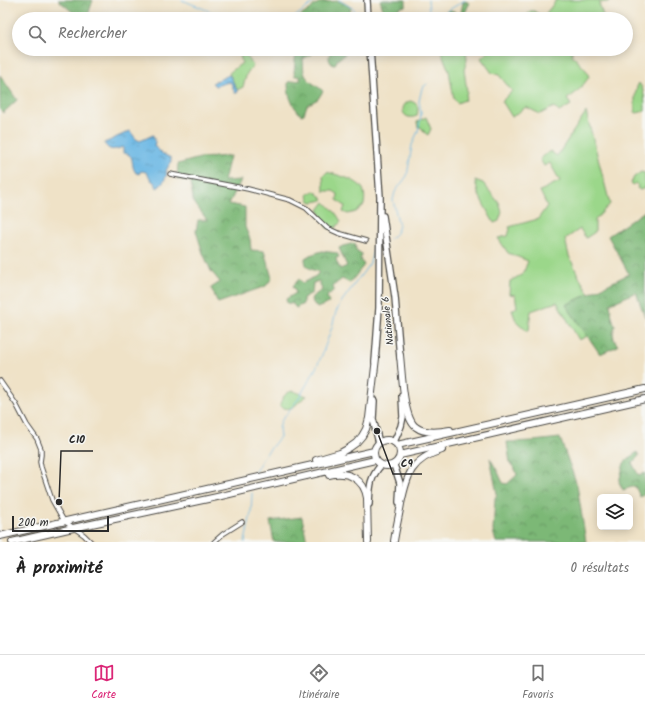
<!DOCTYPE html>
<html lang="fr">
<head>
<meta charset="utf-8">
<style>
  body { margin:0; font-family:Kalam,sans-serif; background:#f6f6f6; color:#222 }
  .controls { position:absolute; right:12px; bottom:12px; display:grid; overflow:hidden; border-radius:6px; box-shadow:0 2px 10px #0003 }
  .controls button { width:36px; height:36px; display:grid; place-items:center; padding:0; border:0; border-bottom:1px solid #e0e0e0; background:#fff; color:#222; font:20px sans-serif }
  .scale { position:absolute; left:12px; bottom:10px; width:97px; box-sizing:border-box; padding-left:4px; border:2px solid #2b2b2b; border-top:0; font-size:11px; line-height:14px; white-space:nowrap; color:#2b2b2b; -webkit-text-stroke:3px #f6f6f2; paint-order:stroke }
  .list { margin:0; padding:0; list-style:none }
  h2 { display:flex; justify-content:space-between; align-items:center; height:52px; margin:0; padding:0 16px; font-size:17px }
  h2 small { font-size:13px; font-weight:400; color:#767676 }
  .icon { flex:none; width:22px; height:22px; fill:none; stroke:currentColor; stroke-width:2; stroke-linecap:round; stroke-linejoin:round }
  .map { position:relative; flex:none; width:645px; height:542px; overflow:hidden }
  .search { position:absolute; background:#fff; box-shadow:0 2px 10px #0003; left:12px; right:12px; top:12px; height:44px; display:flex; align-items:center; gap:10px; box-sizing:border-box; padding:0 14px; border-radius:22px; color:#767676; font-size:15px }
  .sheet { height:112px; background:#fff }
  nav { display:flex; justify-content:space-around; align-items:center; box-sizing:border-box; height:56px; border-top:1px solid #e0e0e0; background:#fff; font-size:11px; color:#767676 }
  nav a { display:grid; justify-items:center; gap:2px }
  nav .on { color:#db2777 }
  .map>svg:first-child { display:block }
</style>
</head>
<body>
<div class="map">
<svg width="645" height="542" viewBox="0 0 645 542">
  <defs>
    <pattern id="forest-crowns" width="20" height="18" patternUnits="userSpaceOnUse"><rect width="20" height="18" fill="#7cb876"/><path d="M2 6a3 3 0 1 1 6 0M12 15a3 3 0 1 1 6 0" fill="none" stroke="#669661"/></pattern>
    <pattern id="water-ripples" width="26" height="14" patternUnits="userSpaceOnUse"><rect width="26" height="14" fill="#6ab7e4"/><path d="M2 4q2-2 4 0t4 0M15 11q2-2 4 0t4 0" fill="none" stroke="#5795b9"/></pattern>
  </defs>
  <rect width="100%" height="100%" fill="#f6f6f2"/>
  <filter id="ink" filterUnits="userSpaceOnUse"><feTurbulence type="fractalNoise" baseFrequency=".025" numOctaves="2"/><feDisplacementMap in="SourceGraphic" scale="8" xChannelSelector="R" yChannelSelector="G"/><feConvolveMatrix kernelMatrix="1 2 1 2 8 2 1 2 1" color-interpolation-filters="sRGB"/></filter>
  <filter id="wash" filterUnits="userSpaceOnUse"><feTurbulence type="fractalNoise" baseFrequency=".012" numOctaves="4" result="noise"/><feDisplacementMap in="SourceGraphic" scale="16" xChannelSelector="R" yChannelSelector="G"/><feGaussianBlur stdDeviation="0.9" result="paint"/><feColorMatrix in="noise" values="0 0 0 0 0 0 0 0 0 0 0 0 0 0 0 0 0 1.4 0 .05"/><feComposite in="paint" operator="in"/></filter>
  <g filter="url(#wash)">
    <rect width="100%" height="100%" fill="#efe2c7"/>
    <path fill="#9bd78a" stroke="#63815a" d="M555,0H611L608,2L599,3L603,16L601,19H525L530,11H534L543,17L555,2Z
      M443,49H466L467,60L464,70L467,91L465,100L457,103L454,99L449,71L441,51Z
      M491,49H572V55L586,70L589,77C581,88 578,92 567,99L571,105L559,112L554,107L540,114L526,107L512,117L502,101L512,91L499,75L492,73L481,58Z
      M243,53L249,59L253,66L247,73L243,87L237,90L229,73L242,63L240,55Z
      M639,83C645,90 645,102 645,111L637,113L635,112C635,103 634,90 639,83Z
      M410,101C418,103 419,107 417,116C402,122 398,105 410,101Z
      M586,112L610,204L595,220V232L586,238L580,229L565,239L569,256L578,275L589,294L566,305L588,336L579,340L557,302L531,311L529,330L527,331L516,321L512,310L517,307L515,295L509,294L510,281L523,274L528,261L508,253L498,238L508,236L510,229L509,227L538,219L547,206L540,191L560,181L550,163L544,166L540,159L550,151L557,156Z
      M426,117L431,129L428,135L425,133L421,127H418L417,122Z
      M327,172C337,175 357,179 363,189C365,193 365,200 364,205L356,212L348,214L343,212L345,206L337,200L338,194L333,191H324L323,176Z
      M641,172L645,173V188L640,190L637,188L638,186L635,183L633,185L631,183L634,177Z
      M475,180L483,183L499,203L502,212L499,221L494,223L484,205L478,193Z
      M314,191C318,193 321,196 323,200L319,201L312,202L309,200L308,194Z
      M325,202C331,208 337,213 341,222L335,228H327C325,222 320,215 319,210Z
      M293,391L307,396C297,401 293,414 280,406C281,398 286,392 293,391Z"/>
    <path fill="url(#forest-crowns)" stroke="#547250" d="M58,0H93L88,15L81,19Z
      M380,0H406V6L398,8L401,18L410,19H380L385,15Z
      M338,1C343,2 349,5 351,9L349,13L341,16L342,19H296L311,9C316,0 329,2 338,1Z
      M467,1L469,4L465,13V19H445L442,14L449,10L454,11L457,15L461,13L463,2Z
      M296,49H320L303,59C304,63 303,68 304,72C306,81 317,85 323,91L318,99L307,105L304,114L301,115C291,104 288,96 288,82L301,80L299,76H295L294,73Z
      M334,49C339,49 342,49 345,54L337,60L335,65H333C327,60 328,53 334,49Z
      M0,75L17,100L3,113L0,110Z
      M230,156L224,181L241,180L229,204L245,207V227L250,239L251,250L264,251L272,278L266,286L218,303L211,288L220,282L211,271L203,253L196,231L198,220H207L193,201L191,182L177,179L178,164L200,158Z
      M645,211V317L636,292L610,304L612,317L615,326L613,333L614,339L618,346L600,354L566,305L629,274L608,236Z
      M355,243L356,250L362,254L360,259L364,265L350,283L342,279L333,286L334,290L327,296L329,303L317,308L311,300L312,297L322,290L319,281L313,283L312,293L303,298V304L296,308L293,304L287,303L286,299L296,293L293,286L299,279L303,283L316,276L319,272C311,269 305,269 305,258L310,255L322,251L337,253L339,257L336,258C336,262 339,266 340,269L347,266L339,248L343,246Z
      M560,438L577,485L586,542H496L493,531L495,498L497,494L490,458L498,472L503,483L507,484L517,475L515,469L510,463L507,442L533,441Z
      M637,452L639,456L632,463L639,476L645,473V494L640,497L635,486L623,490L619,482L624,463Z
      M302,517L307,542H274L270,521Z"/>
    <path fill="url(#water-ripples)" stroke="#4a7188" d="M229,75L230,76L238,92L237,93H235L231,83L229,82L215,86L212,83Z
      M130,131L136,139L140,141L153,135L155,142L154,146L163,154L171,158V161L166,171L167,173C165,179 163,185 157,188L155,183L152,181L146,172L141,171L139,174L136,173C129,164 137,155 123,153V147C114,150 109,152 104,143C108,141 112,140 117,137C122,135 125,133 130,131Z"/>
    <g fill="none" stroke-linecap="round" stroke-linejoin="round">
      <path stroke="#6ab7e4" stroke-width="1" d="M182,0L229,19
        M339,0L354,9L357,19
        M428,0L430,19
        M292,19L317,0
        M434,19L465,0
        M390,239L396,233L399,226L393,200L395,192L407,176L412,145L418,131L420,121L421,113L419,101L422,88L427,84
        M253,475L264,456L280,437L279,428L281,421L299,398L316,368L322,355L332,327L336,312L342,301L370,263L374,247L377,246
        M245,542L251,513L252,493"/>
    </g>
  </g>
  <g filter="url(#ink)">
    <g fill="none" stroke-linecap="round" stroke-linejoin="round">
      <defs>
        <path id="minor" d="M170,174L248,189L290,200L306,208L327,228L338,233L366,241
          M0,381L16,404L27,425L37,439L41,449V455L40,462L41,467L52,500L64,521L84,535L91,542
          M214,542L223,534L242,522"/>
        <path id="primary" d="M367,0L368,19
          M370,49L380,197L379,308L375,362
          M383,216L395,297L400,358
          M374,401L373,419L379,443
          M394,442L401,426L403,417L402,396
          M394,465L400,483L399,502
          M369,504C370,487 369,479 381,465"/>
        <path id="trunk" d="M400,355C402,372 403,418 416,427C425,434 439,432 450,430
          M374 453a13 13 0 1 1 26 0a13 13 0 1 1-26 0Z
          M397,445L645,389
          M400,455L645,399
          M316,460L340,453L349,448L356,443L362,436L366,429L369,418L376,358
          M329,475C347,471 364,478 367,498L368,542
          M0,536L374,451
          M394,541C396,528 399,516 401,504C407,475 411,459 442,450
          M12,542L73,528L217,497L375,460"/>
      </defs>
      <use href="#minor" stroke="#484642" stroke-width="5.5"/>
      <use href="#primary" stroke="#484642" stroke-width="8"/>
      <use href="#trunk" stroke="#484642" stroke-width="8"/>
      <use href="#minor" stroke="#fff" stroke-width="3.5"/>
      <use href="#primary" stroke="#fff" stroke-width="5.5"/>
      <use href="#trunk" stroke="#fff" stroke-width="6"/>
    </g>
  </g>
  <g text-anchor="middle" stroke-width="3" stroke-linejoin="round" paint-order="stroke">
    <g font-size="10" fill="#2b2b2b" stroke="#f6f6f2">
      <text transform="translate(387 321) rotate(-96)" y="4">Nationale 6</text>
    </g>
  </g>
  <path fill="none" stroke="#2b2b2b" stroke-width="1.5" d="M59 502L61 451H93M377 431L393 474H422"/>
  <g fill="#2b2b2b" stroke="#f6f6f2" stroke-width="1.5">
    <circle cx="59" cy="502" r="4"/>
    <circle cx="377" cy="431" r="4"/>
  </g>
  <g font-size="11" text-anchor="middle" font-weight="bold" fill="#2b2b2b" stroke="#f6f6f2" stroke-width="3" stroke-linejoin="round" paint-order="stroke">
    <text x="77" y="443">C10</text>
    <text x="407" y="467">C9</text>
  </g>
</svg>
<div class="controls">
<button><svg class="icon" aria-label="layers" viewBox="0 0 24 24"><path d="M12 4l9 5-9 5-9-5zM3 14l9 5 9-5"/></svg></button>
</div>
<div class="scale">200 m</div>
<div class="search"><svg class="icon" aria-label="search" viewBox="0 0 24 24"><circle cx="10" cy="10" r="6"/><path d="M15 15l6 6"/></svg>Rechercher</div>
</div>
<section class="sheet">
<h2>À proximité<small>0 résultats</small></h2>
<ul class="list">
</ul>
</section>
<nav>
<a class="on"><svg class="icon" aria-label="map" viewBox="0 0 24 24"><path d="M3 6l6-2 6 2 6-2v14l-6 2-6-2-6 2zM9 4v14M15 6v14"/></svg>Carte</a>
<a><svg class="icon" aria-label="directions" viewBox="0 0 24 24"><path d="M12 3l9 9-9 9-9-9zM9 14v-3h6M13 9l2 2-2 2"/></svg>Itinéraire</a>
<a><svg class="icon" aria-label="saved" viewBox="0 0 24 24"><path d="M7 4h10v16l-5-4-5 4z"/></svg>Favoris</a>
</nav>
</body>
</html>
